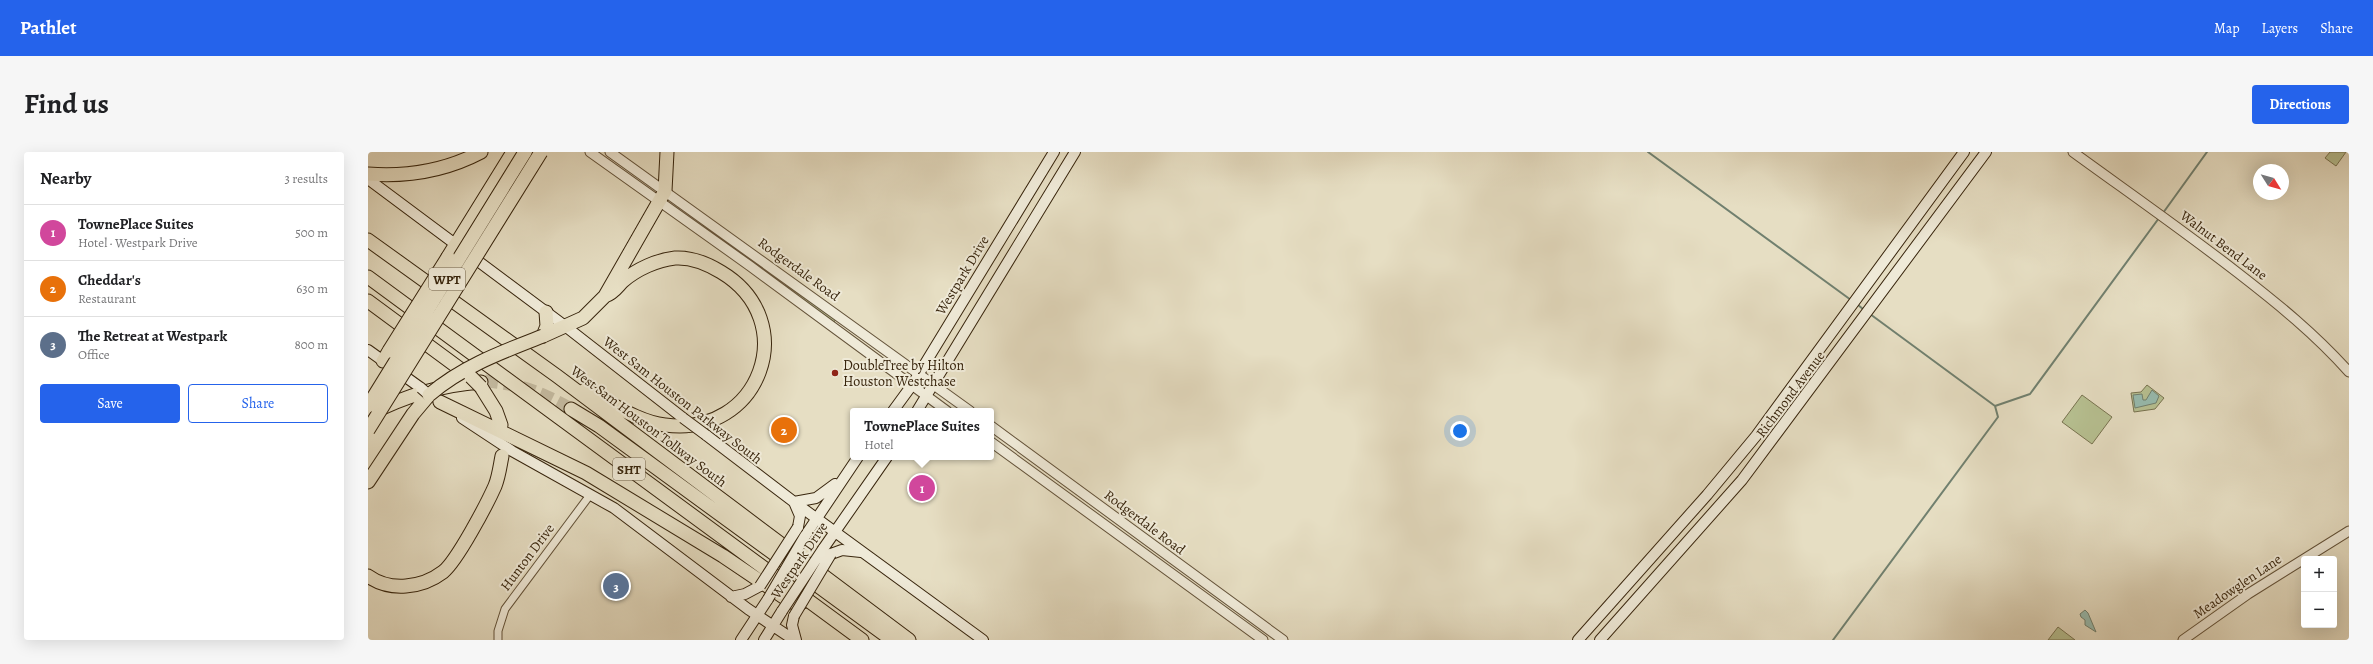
<!DOCTYPE html>
<html lang="en">
<head>
<meta charset="utf-8">
<style>
  body { margin:0; font-family:Alegreya,serif; background:#f6f6f6; color:#202124 }
  .controls { position:absolute; right:12px; bottom:12px; display:grid; overflow:hidden; border-radius:4px; box-shadow:0 4px 16px #0002 }
  .controls button { width:36px; height:36px; display:grid; place-items:center; padding:0; border:0; border-bottom:1px solid #e0e0e0; background:#fff; color:#202124; font:20px sans-serif }
  .compass { position:absolute; left:1885px; top:12px; width:36px; height:36px; border-radius:50%; background:#fff; box-shadow:0 4px 16px #0002; rotate:127deg }
  .you { position:absolute; left:1092px; top:279px; width:14px; height:14px; margin:-10px; border:3px solid #fff; border-radius:50%; background:#1a73e8; box-shadow:0 0 0 6px #1a73e833 }
  .badge { display:grid; place-items:center; width:26px; height:26px; border-radius:50%; background:#2563eb; color:#fff; font-size:13px; font-weight:700 }
  .pin { position:absolute; translate:-50% -50%; border:2px solid #fff; box-shadow:0 1px 4px #0006 }
  .popup { position:absolute; left:482px; top:256px; width:144px; height:52px; box-sizing:border-box; display:grid; place-content:center; border-radius:4px; background:#fff; filter:drop-shadow(0 1px 3px #0005); font-size:13px; white-space:nowrap; color:#757577 }
  .popup b { font-size:15px; color:#202124 }
  .popup::after { content:''; position:absolute; left:50%; top:100%; margin-left:-8px; border:8px solid transparent; border-top-color:#fff }
  .list { margin:0; padding:0; list-style:none }
  h2 { display:flex; justify-content:space-between; align-items:center; height:52px; margin:0; padding:0 16px; font-size:17px }
  h2 small { font-size:13px; font-weight:400; color:#757577 }
  .list li { display:grid; grid-template-columns:26px 1fr auto; gap:12px; align-items:center; box-sizing:border-box; height:56px; padding:0 16px; border-top:1px solid #e0e0e0 }
  .list b { display:block; font-size:15px; white-space:nowrap }
  .list p { margin:0; font-size:13px; white-space:nowrap; color:#757577 }
  .list em { font-size:13px; font-style:normal; color:#757577 }
  .actions { display:flex; gap:8px; padding:12px 16px }
  .actions a { flex:1; padding:9px 0; border:1px solid #2563eb; border-radius:4px; text-align:center; font-size:14px; color:#2563eb }
  .actions .main { background:#2563eb; color:#fff }
  .map { position:relative; flex:none; width:1981px; height:488px; overflow:hidden; border-radius:4px }
  header { display:flex; align-items:center; gap:24px; box-sizing:border-box; height:56px; padding:0 20px; background:#2563eb; color:#fff }
  header strong { font-size:19px }
  nav { display:flex; gap:22px; margin-inline-start:auto; font-size:14px }
  .intro { display:flex; align-items:center; justify-content:space-between; box-sizing:border-box; height:96px; padding:0 24px }
  h1 { margin:0; font-size:28px }
  .button { padding:10px 18px; border-radius:4px; background:#2563eb; color:#fff; font-size:14px; font-weight:700 }
  main { display:flex; gap:24px; padding:0 24px }
  aside { flex:1; background:#fff; border-radius:4px; box-shadow:0 4px 16px #0002 }
  .map>svg:first-child { display:block }
</style>
</head>
<body>
<header>
<strong>Pathlet</strong>
<nav><a>Map</a><a>Layers</a><a>Share</a></nav>
</header>
<div class="intro"><h1>Find us</h1><a class="button">Directions</a></div>
<main>
<aside>
<h2>Nearby<small>3 results</small></h2>
<ul class="list">
<li><span class="badge" style="background:#d1479c">1</span><div><b>TownePlace Suites</b><p>Hotel · Westpark Drive</p></div><em>500 m</em></li>
<li><span class="badge" style="background:#e8710a">2</span><div><b>Cheddar's</b><p>Restaurant</p></div><em>630 m</em></li>
<li><span class="badge" style="background:#5c6f8a">3</span><div><b>The Retreat at Westpark</b><p>Office</p></div><em>800 m</em></li>
</ul>
<div class="actions"><a class="main">Save</a><a>Share</a></div>
</aside>
<div class="map">
<svg width="1981" height="488" viewBox="0 0 1981 488">
  <rect width="100%" height="100%" fill="#e6dec3"/>
  <filter id="stains"><feTurbulence type="fractalNoise" baseFrequency=".005" numOctaves="4"/><feColorMatrix values="0 0 0 0 .2 0 0 0 0 .09 0 0 0 0 .02 0 0 0 .5 -.17"/></filter>
  <radialGradient id="worn" r=".72"><stop offset=".6" stop-color="#630" stop-opacity="0"/><stop offset="1" stop-color="#630" stop-opacity=".3"/></radialGradient>
  <path fill="#b7c192" stroke="#787350" d="M1962,0H1978L1968,14L1957,6Z
    M417,133L468,167L466,170L416,134Z
    M1779,233L1796,246L1787,257L1766,260L1763,241L1773,240Z
    M1714,243L1744,265L1724,292L1694,270Z
    M1690,475L1707,488H1680Z"/>
  <path fill="#97bcb0" stroke="#71806f" d="M1784,238L1791,244L1788,251L1767,256L1765,243L1774,242L1775,248H1778Z
    M1717,458L1720,461L1728,480L1717,473V468L1713,465L1712,462Z"/>
  <g fill="none" stroke-linecap="round" stroke-linejoin="round">
    <path stroke="#71806f" stroke-width="2" d="M1280,0L1483,148
      M1795,61L1839,0
      M1489,152L1496,158
      M1627,254L1662,242L1791,66
      M1465,488L1630,265L1627,254L1502,162"/>
    <path stroke="#c3b99f" stroke-width="13" stroke-dasharray="13 6" stroke-linecap="butt" d="M117,229C154,232 171,240 203,257"/>
    <defs>
      <path id="minor" d="M130,488V479L137,457L222,343"/>
      <path id="tertiary" d="M222,0L382,114L579,259
        M242,0L602,259
        M1705,0C1760,40 1816,79 1870,121C1910,152 1947,182 1981,220
        M623,274L915,488
        M623,290L895,488
        M1815,488L1880,442L1981,379"/>
      <path id="secondary" d="M0,27L197,174L315,266
        M0,198L53,236
        M525,259L544,233L686,0
        M549,259L707,0
        M94,266L144,299L246,356L380,457L426,488
        M338,283L426,350L615,488
        M430,375L432,364L426,350L448,346L467,332
        M437,384L490,305
        M455,397L519,305
        M463,402L474,398L493,400
        M363,445L377,442L392,434
        M426,464L424,473L428,488
        M373,488L400,447
        M396,488L414,459
        M1210,488L1339,343L1388,284L1596,0
        M1232,488L1374,328L1618,0"/>
      <path id="motorway" d="M0,22C40,25 77,19 113,0
        M0,88L189,224L541,488
        M80,105L145,0
        M0,125L494,488
        M0,149L103,225
        M175,184L215,166L237,144L297,39L299,0
        M175,184L179,174L178,160
        M15,209L21,199
        M113,235L128,259L133,273
        M217,238C242,250 270,270 297,273C392,286 435,169 353,120C340,112 323,105 307,106C289,108 269,117 255,129C249,135 246,141 237,144
        M72,250L218,321L355,404L423,450L433,451
        M203,257L231,274L524,488
        M0,263C36,244 72,233 113,230
        M0,330L45,262L61,243
        M0,424C22,440 54,436 75,420C89,409 119,352 127,334C131,324 132,314 134,304"/>
    </defs>
    <use href="#minor" stroke="#64533a" stroke-width="9"/>
    <use href="#tertiary" stroke="#64533a" stroke-width="11"/>
    <use href="#secondary" stroke="#38250d" stroke-width="12"/>
    <use href="#motorway" stroke="#38250d" stroke-width="15"/>
    <use href="#minor" stroke="#efead8" stroke-width="7"/>
    <use href="#tertiary" stroke="#efead8" stroke-width="9"/>
    <use href="#secondary" stroke="#efead8" stroke-width="10"/>
    <use href="#motorway" stroke="#e6dec3" stroke-width="13"/>
    <defs>
      <path id="secondary-bridge" d="M53,236L61,243
        M315,266L338,283
        M392,434L430,375
        M400,447L437,384
        M414,459L455,397
        M426,464L463,402"/>
      <path id="motorway-bridge" d="M21,199L80,105
        M103,225L113,235
        M61,243C95,214 134,200 175,184
        M0,254L157,0
        M0,278L173,0"/>
    </defs>
    <use href="#secondary-bridge" stroke="#38250d" stroke-width="12" stroke-linecap="butt"/>
    <use href="#motorway-bridge" stroke="#38250d" stroke-width="15" stroke-linecap="butt"/>
    <use href="#secondary-bridge" stroke="#efead8" stroke-width="10"/>
    <use href="#motorway-bridge" stroke="#e6dec3" stroke-width="13"/>
  </g>
  <circle fill="#8f2418" stroke="#efead8" stroke-width="1.5" cx="467" cy="221" r="4"/>
  <g text-anchor="middle" stroke-width="4" stroke-linejoin="round" paint-order="stroke">
    <g fill="#efead8" stroke="#6f604a" stroke-width="1">
      <rect x="61" y="116" width="36" height="22" rx="3"/>
      <rect x="245" y="306" width="32" height="22" rx="3"/>
    </g>
    <g font-size="13" font-weight="bold" fill="#38250d">
      <text x="79" y="132">WPT</text>
      <text x="261" y="322">SHT</text>
    </g>
    <g font-size="14" fill="#38250d" stroke="#efead8">
      <text transform="translate(1856 93) rotate(37)" y="5">Walnut Bend Lane</text>
      <text transform="translate(431 117) rotate(36)" y="5">Rodgerdale Road</text>
      <text transform="translate(594 123) rotate(-59)" y="5">Westpark Drive</text>
      <text transform="translate(1422 242) rotate(-53)" y="5">Richmond Avenue</text>
      <text transform="translate(315 248) rotate(38)" y="5">West Sam Houston Parkway South</text>
      <text transform="translate(281 274) rotate(37)" y="5">West Sam Houston Tollway South</text>
      <text transform="translate(777 370) rotate(37)" y="5">Rodgerdale Road</text>
      <text transform="translate(159 405) rotate(-53)" y="5">Hunton Drive</text>
      <text transform="translate(431 408) rotate(-56)" y="5">Westpark Drive</text>
      <text transform="translate(1869 434) rotate(-34)" y="5">Meadowglen Lane</text>
    </g>
    <g font-size="14" fill="#38250d" stroke="#efead8" text-anchor="start">
      <text x="475" y="218">DoubleTree by Hilton<tspan x="475" dy="16">Houston Westchase</tspan></text>
    </g>
  </g>
  <rect width="100%" height="100%" filter="url(#stains)"/>
  <rect width="100%" height="100%" fill="url(#worn)"/>
</svg>
<div class="controls">
<button>+</button>
<button>−</button>
</div>
<svg class="compass" viewBox="-18 -18 36 36"><path d="M0-13l5 13h-10z" fill="#e53935"/><path d="M0 13l5-13h-10z" fill="#757577"/></svg>
<div class="you"></div>
<div class="pin badge" style="left:554px;top:336px;background:#d1479c">1</div>
<div class="popup"><b>TownePlace Suites</b>Hotel</div>
<div class="pin badge" style="left:416px;top:278px;background:#e8710a">2</div>
<div class="pin badge" style="left:248px;top:434px;background:#5c6f8a">3</div>
</div>
</main>
</body>
</html>
